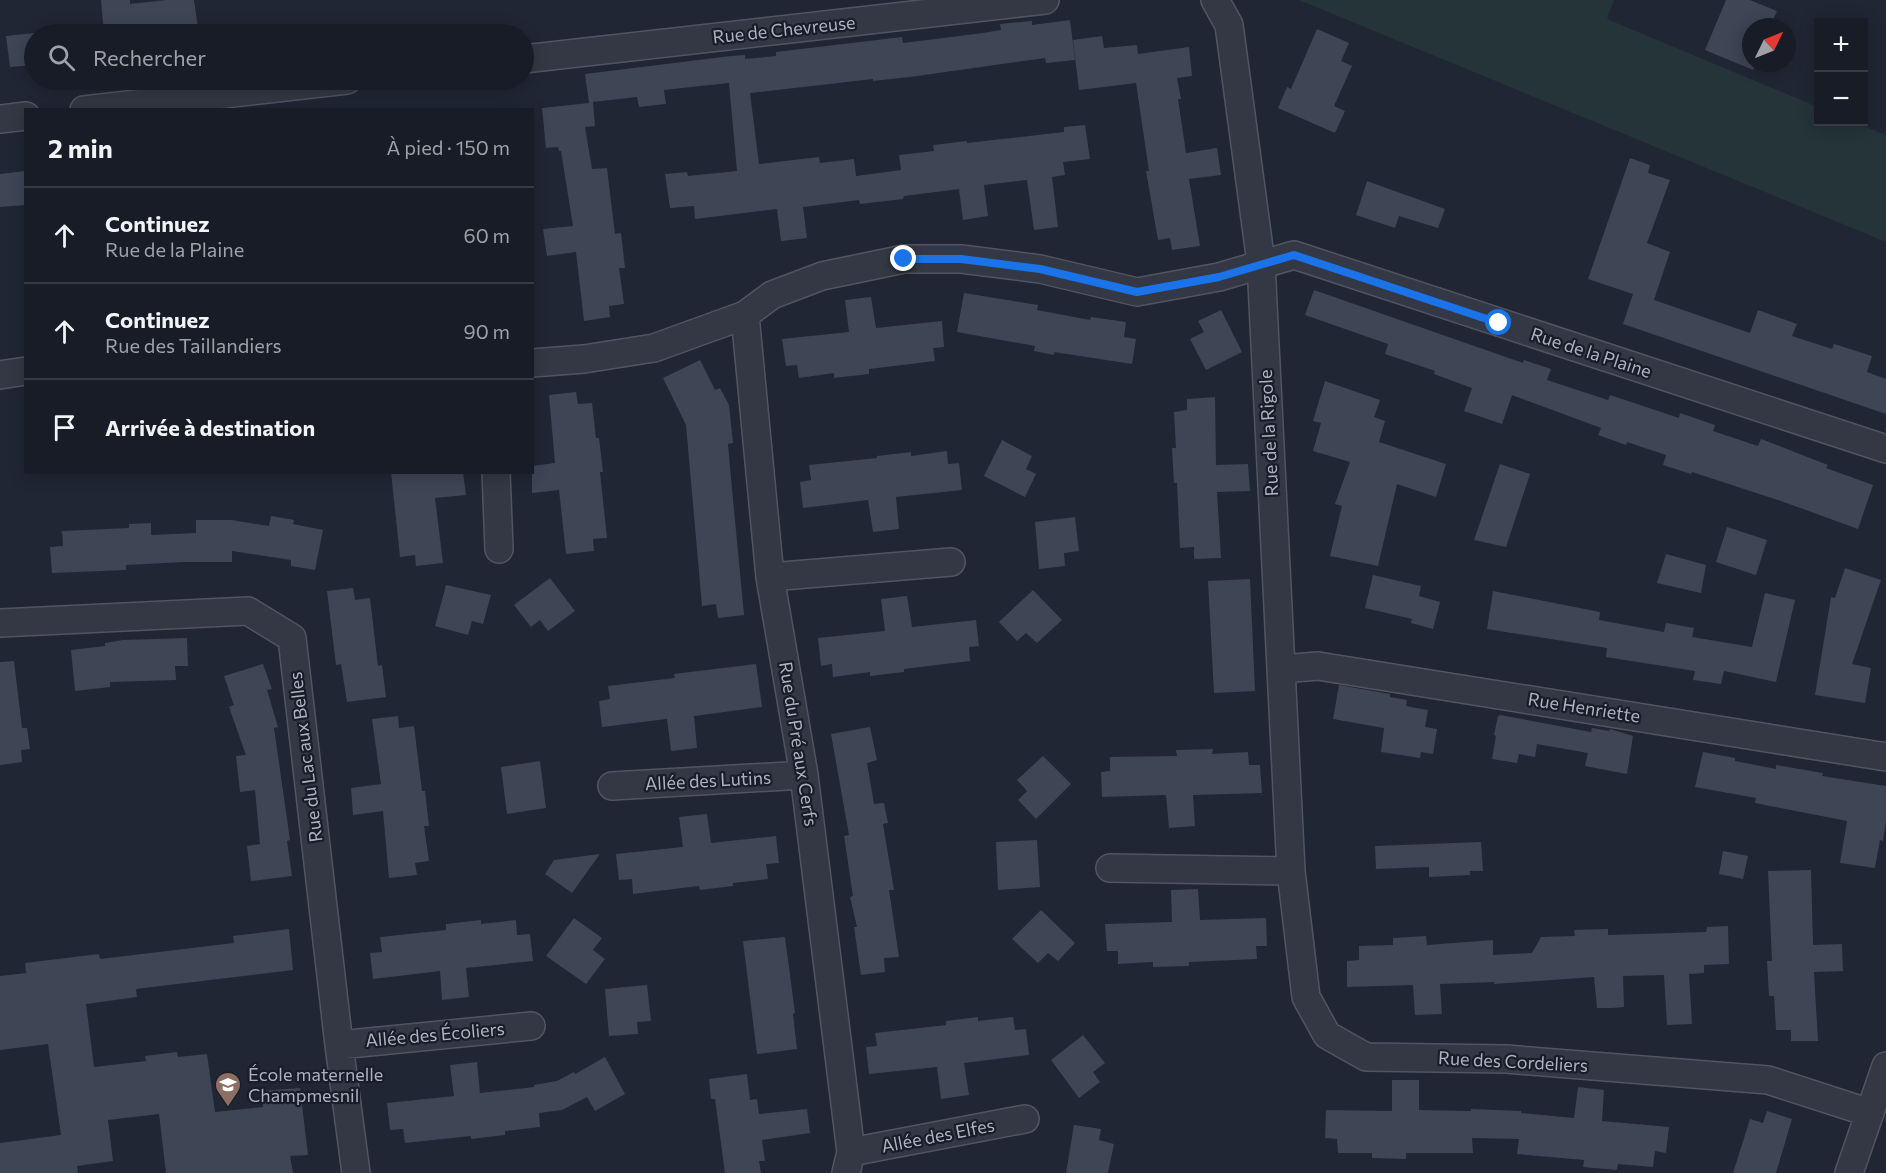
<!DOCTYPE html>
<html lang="fr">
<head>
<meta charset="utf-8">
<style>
  body { margin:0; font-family:Commissioner,sans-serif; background:#252933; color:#f1f3f6 }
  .controls { position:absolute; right:18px; top:18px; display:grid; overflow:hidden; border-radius:0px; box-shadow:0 3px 15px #0003 }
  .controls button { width:54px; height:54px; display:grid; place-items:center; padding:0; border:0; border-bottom:2px solid #363a44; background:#181c27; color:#f1f3f6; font:30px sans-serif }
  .compass { position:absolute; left:1742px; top:18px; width:54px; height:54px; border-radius:50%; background:#181c27; box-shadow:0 3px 15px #0003; rotate:47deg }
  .stop { position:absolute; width:18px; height:18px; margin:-14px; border:4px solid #1a73e8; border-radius:50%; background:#fff }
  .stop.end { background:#1a73e8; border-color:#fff; box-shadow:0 2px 6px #0008 }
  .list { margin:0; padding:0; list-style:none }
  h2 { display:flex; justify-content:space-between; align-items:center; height:78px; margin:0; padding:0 24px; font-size:26px }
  h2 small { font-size:20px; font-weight:400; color:#9fa1a7 }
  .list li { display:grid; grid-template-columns:39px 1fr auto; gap:18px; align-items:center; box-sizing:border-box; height:96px; padding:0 24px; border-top:2px solid #363a44 }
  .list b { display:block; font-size:22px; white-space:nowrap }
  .list p { margin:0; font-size:20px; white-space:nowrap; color:#9fa1a7 }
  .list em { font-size:20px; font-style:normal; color:#9fa1a7 }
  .icon { flex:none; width:33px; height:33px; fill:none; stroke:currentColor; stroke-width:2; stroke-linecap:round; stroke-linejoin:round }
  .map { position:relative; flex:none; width:1886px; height:1173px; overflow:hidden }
  .search { position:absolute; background:#181c27; box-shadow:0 3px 15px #0003; left:24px; top:24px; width:510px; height:66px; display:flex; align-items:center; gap:15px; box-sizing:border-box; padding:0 21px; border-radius:33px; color:#9fa1a7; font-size:22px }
  .panel { position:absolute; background:#181c27; box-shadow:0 3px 15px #0003; left:24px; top:108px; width:510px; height:366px; border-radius:0px }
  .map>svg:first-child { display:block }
</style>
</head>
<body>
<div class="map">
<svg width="1886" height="1173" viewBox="0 0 1886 1173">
  <rect width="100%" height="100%" fill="#202634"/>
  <path fill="#253438" d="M1299,0H1614L1607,19L1818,107V122H1854L1886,135V242Z"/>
  <path fill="#3e4555" d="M101,0H130V4L166,0H194L198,28L141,34H104Z
    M1726,0H1750L1777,11L1770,27H1751V63H1756L1753,70L1705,50Z
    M1070,20L1075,60L1046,63L1045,58L910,77L873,81V79L750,93L759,164L819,157L820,163L854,159L856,176L901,170L899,155L934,151L933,145L967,141V143L1064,132V127L1085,125L1090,159L1063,162L1065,175L1052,177L1058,227L1034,230L1027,180L984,185L988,216L963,220L959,189L904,196L903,199L860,204L859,200L803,207L807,238L781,241L777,209L695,219L694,206L670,208L665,174L687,172L688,176L737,171L729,83L664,90L666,104L639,107L637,97L593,102L595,126L585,127L592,169L607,168L615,234L621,233L625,268H619L624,304L609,306L610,317L584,321L576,252L547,256L543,229L573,226L561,151H559L558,147L546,148L542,108L589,103L585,74L731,56L745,55V59L776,56V52L902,37L903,43L983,33L1001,30L1000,24L1032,21V25Z
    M1317,29L1349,43L1341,61L1352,66L1334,106L1345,111L1335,133L1278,108L1287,87L1291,89Z
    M34,33V65L10,67L6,36Z
    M1102,36L1104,48L1137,45L1138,54L1189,47L1192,76L1177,78L1181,99H1178L1186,153L1217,148L1221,175L1189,179L1200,246L1172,250L1170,238L1158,240L1146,171H1149L1136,83L1079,90L1073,40Z
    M1630,158L1650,165L1648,173L1670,180L1647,243L1670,252L1654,300L1750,333L1758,310L1797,324L1792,336L1832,349L1834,344L1872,356L1867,372L1886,379V414L1623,324L1633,294L1588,279Z
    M26,171V205L0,207V174Z
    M1367,181L1445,209L1438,228L1399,216L1395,228L1356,215Z
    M1314,290L1523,363L1524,360L1551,369L1547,380L1608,400L1610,395L1679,418L1680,413L1715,425L1713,431L1758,446L1761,439L1828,465L1826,468L1873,485L1858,529L1781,501L1692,472L1691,474L1663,465L1666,455L1627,442L1626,445L1598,435L1601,428L1512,395L1502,424L1464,411L1472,388L1434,374L1435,371L1385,354L1388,344L1305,315Z
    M964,293L1038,305L1037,310L1090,320L1091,317L1126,322L1124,337L1136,339L1132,364L1054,352V355L1034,351L1035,346L957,332Z
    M871,297L876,328L942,321L944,347L933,348L935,361L869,369V374L834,378V373L799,378L797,365L786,366L782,339L849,332L845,300Z
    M1221,310L1242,352L1206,370L1190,339L1204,332L1198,321Z
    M700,360L715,390L720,388L729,405L733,443L728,444L731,478L744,615L718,618L716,604L702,606L686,425L663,378Z
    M1325,381L1380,400L1374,417L1385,421L1379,442L1446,464L1436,497L1397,484L1378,566L1330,556L1342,506L1335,504L1350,462L1313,451L1321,423L1313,421Z
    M576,392L578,404L592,403L596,438H599L603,472H600L607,538L593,539L594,551L566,554L559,490L532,493V466L555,463L549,395Z
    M1215,397L1216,465L1248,464L1250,491L1217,492L1221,558L1194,559V547L1180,548L1177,483H1174L1172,448H1176L1174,412L1187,410V399Z
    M1002,440L1032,456L1026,469L1036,474L1025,497L984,476Z
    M947,451L948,464L959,463L962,490L896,497L899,529L873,532L868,500L803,508L800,482L811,480L809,465L877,458V456L911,452V456Z
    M1500,464L1530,474L1506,547L1474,540Z
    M391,472H463L466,495L435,498L443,563L416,566L415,555L400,557Z
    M271,516L294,520L293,524L323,530L315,570L291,566V560L232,551V562H184L126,565V570L52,573L50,547L63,546L62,531L129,528V524L151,523V535L196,533V520H231L269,526Z
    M1075,517L1079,551L1064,553L1065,566L1039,569L1035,522Z
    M1727,527L1767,540L1756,575L1716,562Z
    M1666,554L1706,565L1701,593L1657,583Z
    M1845,568L1881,580L1852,664L1871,668L1865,703L1815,695L1831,597L1835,598Z
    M1373,575L1421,586L1419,596L1440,602L1433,629L1411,623L1412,619L1365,608Z
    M550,578L575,611L548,631L540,620L531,627L514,605Z
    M1250,579L1255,691L1214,693L1208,581Z
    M446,585L491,595L483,624L472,621L468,635L435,626Z
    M353,588L355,600L370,598L378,666L382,665L386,697L347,702L341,664L336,665L327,591Z
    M1033,590L1062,620L1037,643L1026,633L1017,641L999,622Z
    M1493,591L1600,612L1599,620L1664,632L1666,623L1694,628L1692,637L1752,647L1765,593L1795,600L1776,682L1724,671L1721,684L1693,680L1695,671L1606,657L1607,648L1487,629Z
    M907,596L912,627L976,620L979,646L969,647L970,661L904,669V672L870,676V672L833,677L832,664L821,666L818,638L885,631L881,599Z
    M187,638L188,666H175L176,680L110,682V687L75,691L71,650L105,646V643L123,640Z
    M14,661L22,728H27L30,749L21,750L22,762L0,765V662Z
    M263,664L272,689L267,690L278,727L274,728L290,840L287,841L292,876L251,881L247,846L260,844L255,790L240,792L236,756L246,755L229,707L234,705L224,676Z
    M756,664L762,707L694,716L697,748L671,751L667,719L602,727L599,701L610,699L608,686L675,678L674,674Z
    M1339,685L1390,694V697L1407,700L1406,706L1428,710L1425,727L1437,729L1433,754L1421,752L1420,758L1381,752L1384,728L1333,719Z
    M1500,715L1591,732L1592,728L1609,731L1610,729L1633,736L1627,774L1585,766L1588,753L1537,744L1535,757L1519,754L1517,763L1492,759L1496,736L1494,735L1498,716Z
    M398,716L399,728L414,726L422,791H425L429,826H424L429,861L415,863L417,875L389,878L383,811L353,815L351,788L381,784L372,719Z
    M870,727L877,760L867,763L874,804L884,803L888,823L883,824L894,890H889L899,957L884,958L885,972L861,975L854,927H857L850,897L853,896L844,836L849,835L831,734Z
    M1213,749L1212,754L1248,752L1249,765H1260L1262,793L1193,795L1195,826L1169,828L1166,795L1102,797L1101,772L1110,771V757L1177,756L1176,750Z
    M1703,752L1735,758V761L1776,769V765L1823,773L1822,776L1886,786V820L1883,841L1880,840L1875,868L1840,863L1847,821L1755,803L1756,798L1695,787Z
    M1043,756L1071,784L1036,819L1018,800L1027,791L1017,780Z
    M540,761L546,808L507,814L501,767Z
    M707,814L711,843L776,836L779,863L766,864L768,879L733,883V886L700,890L699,886L633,894L632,879L619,880L616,854L683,847L679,817Z
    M1037,840L1040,887L998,890L996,842Z
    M1481,842L1483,871H1470V875L1429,877V867L1376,869L1375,846Z
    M1723,851L1748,856L1743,879L1719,874Z
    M600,854L572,893L545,874L554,860Z
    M1811,870L1813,945L1842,944L1843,971L1814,972L1818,1041H1791V1030H1776L1774,996H1769L1767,961H1772L1768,871Z
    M1198,889L1200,920L1266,918L1267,946H1256L1257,959L1189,962V966L1153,967V962L1118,964V951H1107L1105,924L1172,922L1171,890Z
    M1041,910L1075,943L1058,961L1048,953L1038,963L1012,939Z
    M574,918L602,938L593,950L605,959L586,984L546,956Z
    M481,920V924L516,920L517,935L530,934L533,961L466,968L469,997L442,1000L440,971L373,979L370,953L382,952L380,937L446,930V924Z
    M1728,926L1729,964L1704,965V973L1689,974L1692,1024L1667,1025L1664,975L1623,976L1624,1007L1612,1008H1597L1594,977L1494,984V982L1440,984L1442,1014L1415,1015L1413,985L1347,987V961L1359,960V946L1393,945V938L1426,936L1427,945L1493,940V955L1532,953L1541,937L1575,936L1574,930L1608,929V935L1706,932L1707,927Z
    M289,929L293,970L136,989L137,997L86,1004L94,1067L146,1061L145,1056L177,1052L178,1057L207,1054L215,1112L263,1107L261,1091L300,1088L308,1155L290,1156L293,1173H166L159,1114L108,1120L113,1161L77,1166L78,1173H0V1143L61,1135L48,1044L0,1050V976L26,973L25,963L99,954L100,959L234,943L233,936Z
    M785,937L795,1013L793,1014L797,1049L757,1054L743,941Z
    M647,985L651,1021L637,1022L638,1034L609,1036L605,989Z
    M978,1017V1021L1013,1017L1015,1030L1026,1029L1029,1055L964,1063L969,1095L941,1099L937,1067L869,1074L866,1047L877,1046L875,1033L946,1025V1021Z
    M1083,1035L1105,1063L1093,1072L1100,1082L1079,1098L1051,1060Z
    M605,1057L625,1094L595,1111L587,1097L562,1110L539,1113L540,1127L505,1131V1135L471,1139V1136L405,1143L403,1129L390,1130L387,1103L454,1096L450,1065L477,1062L480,1093L534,1087V1085L557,1081L574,1072L575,1074Z
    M747,1074L750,1100L757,1099L759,1114L807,1109L810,1133L762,1140L765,1161H759L761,1173H725L715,1099H711L709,1079Z
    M1392,1080H1419V1110L1471,1111V1109L1521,1111V1113L1574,1118L1578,1087L1604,1090L1602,1121L1669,1127L1666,1153L1655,1151L1653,1167L1618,1164L1617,1170L1583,1167L1584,1160L1517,1154L1519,1139L1472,1138L1473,1153H1406V1159L1372,1158V1153H1338L1337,1139L1325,1138L1326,1110L1392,1111Z
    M1767,1111L1792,1119L1776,1173H1733L1750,1119L1763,1123Z
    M1074,1125L1101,1129L1099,1140L1114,1144L1108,1173H1066Z"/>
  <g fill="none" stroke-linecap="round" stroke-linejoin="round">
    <defs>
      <path id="minor" d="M1215,0L1229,25L1261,263L1291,871L1306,997L1327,1035L1366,1057L1506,1059L1768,1080L1870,1113
        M524,59L1045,0
        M84,110L347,80
        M0,119L26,116
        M745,315L770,577L804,775L851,1152L846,1173
        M532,363L584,359L654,348L745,315L772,295L822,276L904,259H961L1040,269L1137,292L1219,277L1294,255L1886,449
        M0,375L26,371
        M496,472L499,549
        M770,577L951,562
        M0,623L248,611L292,638L339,1045L356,1173
        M1281,669L1318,666L1886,757
        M612,786L804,775
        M1110,868L1291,871
        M339,1045L531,1026
        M851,1152L1025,1119
        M1849,1173L1886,1066"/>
    </defs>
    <use href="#minor" stroke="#515563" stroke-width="30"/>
    <use href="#minor" stroke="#333844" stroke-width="27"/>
  </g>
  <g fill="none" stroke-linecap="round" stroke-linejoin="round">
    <path stroke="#1a73e8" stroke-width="8" d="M904,259H961L1040,269L1137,292L1219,277L1294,255L1499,323"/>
  </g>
  <defs>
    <symbol id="school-pin" viewBox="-11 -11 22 30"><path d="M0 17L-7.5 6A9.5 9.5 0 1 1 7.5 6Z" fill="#8d6e63" stroke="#191d29"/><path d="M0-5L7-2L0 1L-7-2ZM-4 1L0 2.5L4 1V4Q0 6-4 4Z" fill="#fff"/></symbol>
  </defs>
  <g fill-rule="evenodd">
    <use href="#school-pin" x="213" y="1070" width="30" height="40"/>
  </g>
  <g text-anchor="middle" stroke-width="4.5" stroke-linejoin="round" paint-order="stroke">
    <g font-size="18" fill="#adb2c2" stroke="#191d29">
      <text transform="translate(784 30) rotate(-6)" y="6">Rue de Chevreuse</text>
      <text transform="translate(1591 353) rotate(18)" y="6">Rue de la Plaine</text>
      <text transform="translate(1269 433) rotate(-93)" y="6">Rue de la Rigole</text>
      <text transform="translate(1584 708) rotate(9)" y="6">Rue Henriette</text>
      <text transform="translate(798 744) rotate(81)" y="6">Rue du Pré aux Cerfs</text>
      <text transform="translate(306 757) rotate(-97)" y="6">Rue du Lac aux Belles</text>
      <text transform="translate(708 781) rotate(-3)" y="6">Allée des Lutins</text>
      <text transform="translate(435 1035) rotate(-5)" y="6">Allée des Écoliers</text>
      <text transform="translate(1513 1062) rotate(3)" y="6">Rue des Cordeliers</text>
      <text transform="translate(938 1136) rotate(-11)" y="6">Allée des Elfes</text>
    </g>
    <g font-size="18" fill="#adb2c2" stroke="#191d29" text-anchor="start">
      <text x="248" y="1081">École maternelle<tspan x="248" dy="21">Champmesnil</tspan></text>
    </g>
  </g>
</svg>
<div class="controls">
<button>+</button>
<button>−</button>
</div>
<svg class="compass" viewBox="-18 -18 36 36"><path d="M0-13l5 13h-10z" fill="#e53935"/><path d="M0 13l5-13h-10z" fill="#9fa1a7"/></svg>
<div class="stop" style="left:1499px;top:323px"></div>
<div class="stop end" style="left:904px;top:259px"></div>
<div class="search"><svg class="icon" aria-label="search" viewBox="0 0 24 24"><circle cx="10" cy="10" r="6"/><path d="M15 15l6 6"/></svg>Rechercher</div>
<section class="panel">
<h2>2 min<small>À pied · 150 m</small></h2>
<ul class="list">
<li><svg class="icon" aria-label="ahead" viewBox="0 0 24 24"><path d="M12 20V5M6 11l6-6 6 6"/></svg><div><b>Continuez</b><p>Rue de la Plaine</p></div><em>60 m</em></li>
<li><svg class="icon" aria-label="ahead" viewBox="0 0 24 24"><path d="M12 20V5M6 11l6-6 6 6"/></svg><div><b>Continuez</b><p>Rue des Taillandiers</p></div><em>90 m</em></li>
<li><svg class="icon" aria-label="arrive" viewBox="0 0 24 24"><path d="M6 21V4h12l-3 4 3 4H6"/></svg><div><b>Arrivée à destination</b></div></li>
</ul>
</section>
</div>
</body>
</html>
